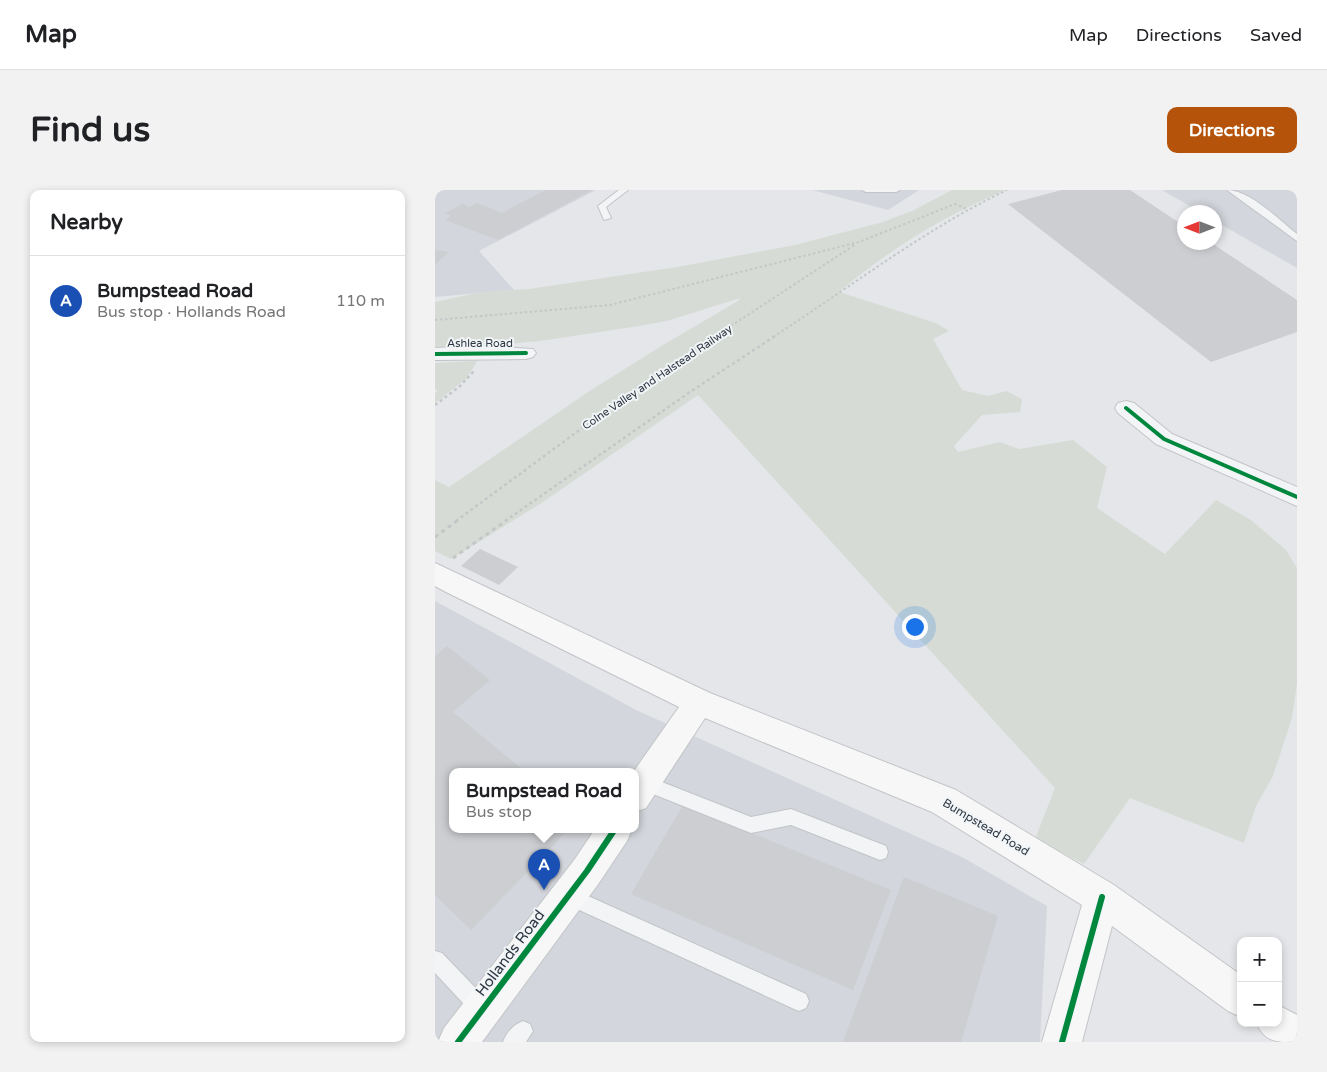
<!DOCTYPE html>
<html lang="en">
<head>
<meta charset="utf-8">
<style>
  body { margin:0; font-family:"Varela Round",sans-serif; background:#f2f2f2; color:#202124 }
  .controls { position:absolute; right:15px; bottom:15px; display:grid; overflow:hidden; border-radius:10px; box-shadow:0 2px 8px #0003 }
  .controls button { width:45px; height:45px; display:grid; place-items:center; padding:0; border:0; border-bottom:1px solid #e0e0e0; background:#fff; color:#202124; font:25px sans-serif }
  .compass { position:absolute; left:742px; top:15px; width:45px; height:45px; border-radius:50%; background:#fff; box-shadow:0 2px 8px #0003; rotate:270deg }
  .you { position:absolute; left:479px; top:436px; width:18px; height:18px; margin:-12px; border:4px solid #fff; border-radius:50%; background:#1a73e8; box-shadow:0 0 0 8px #1a73e833 }
  .badge { display:grid; place-items:center; width:32px; height:32px; border-radius:50%; background:#b45309; color:#fff; font-size:16px; font-weight:700 }
  .pin { position:absolute; translate:-50% -41px; filter:drop-shadow(0 1px 2px #0008) }
  .pin::after { content:''; position:absolute; top:26px; width:18px; height:15px; background:inherit; clip-path:polygon(0 0,100% 0,50% 100%) }
  .popup { position:absolute; left:14px; top:578px; width:190px; height:65px; box-sizing:border-box; display:grid; place-content:center; border-radius:10px; background:#fff; filter:drop-shadow(0 1px 4px #0005); font-size:16px; white-space:nowrap; color:#757577 }
  .popup b { font-size:19px; color:#202124 }
  .popup::after { content:''; position:absolute; left:50%; top:100%; margin-left:-10px; border:10px solid transparent; border-top-color:#fff }
  .list { margin:0; padding:0; list-style:none }
  h2 { display:flex; justify-content:space-between; align-items:center; height:65px; margin:0; padding:0 20px; font-size:21px }
  h2 small { font-size:16px; font-weight:400; color:#757577 }
  .list li { display:grid; grid-template-columns:32px 1fr auto; gap:15px; align-items:center; box-sizing:border-box; height:90px; padding:0 20px; border-top:1px solid #e0e0e0 }
  .list b { display:block; font-size:19px; white-space:nowrap }
  .list p { margin:0; font-size:16px; white-space:nowrap; color:#757577 }
  .list em { font-size:16px; font-style:normal; color:#757577 }
  .map { position:relative; flex:none; width:862px; height:852px; overflow:hidden; border-radius:10px }
  header { display:flex; align-items:center; gap:30px; box-sizing:border-box; height:70px; padding:0 25px; background:#fff; border-bottom:1px solid #e0e0e0 }
  header strong { font-size:24px }
  nav { display:flex; gap:28px; margin-inline-start:auto; font-size:18px }
  .intro { display:flex; align-items:center; justify-content:space-between; box-sizing:border-box; height:120px; padding:0 30px }
  h1 { margin:0; font-size:35px }
  .button { padding:12px 22px; border-radius:10px; background:#b45309; color:#fff; font-size:18px; font-weight:700 }
  main { display:flex; gap:30px; padding:0 30px }
  aside { flex:1; background:#fff; border-radius:10px; box-shadow:0 2px 8px #0003 }
  .map>svg:first-child { display:block }
</style>
</head>
<body>
<header>
<strong>Map</strong>
<nav><a>Map</a><a>Directions</a><a>Saved</a></nav>
</header>
<div class="intro"><h1>Find us</h1><a class="button">Directions</a></div>
<main>
<aside>
<h2>Nearby<small></small></h2>
<ul class="list">
<li><span class="badge" style="background:#1a4fb4">A</span><div><b>Bumpstead Road</b><p>Bus stop · Hollands Road</p></div><em>110 m</em></li>
</ul>
</aside>
<div class="map">
<svg width="862" height="852" viewBox="0 0 862 852">
  <rect width="100%" height="100%" fill="#e4e6e9"/>
  <path fill="#d3d6dc" fill-rule="evenodd" d="M0,0H161L44,61L79,100L0,107Z
    M377,0H484L453,20Z
    M727,0H862V78L780,31L779,22H765Z
    M0,411L201,520L527,667L612,716L605,852H0ZM18,581H200V639H18Z"/>
  <path fill="#d6dcd5" d="M517,0H571C512,24 453,60 404,102L501,133L514,141L498,149L527,200L553,206L571,201L587,209L585,222L547,225L519,256L523,262L565,252L584,259L638,250L672,277L662,318L730,364L781,310L816,330L851,360L862,378V494L857,528L838,586L821,616L809,653L695,608L649,674L600,649L620,598L263,205L105,314L16,369L0,361V290L14,297L156,200L228,155L303,111L305,108L232,131L198,137L105,151L60,155L0,157V112L46,102L94,99L242,77L360,55L448,32L477,21Z
    M42,171L32,188L0,213V203L3,201L0,199V173Z"/>
  <path fill="#ccced1" d="M111,0H157L63,50L10,30L16,26L10,23L28,14L34,17L42,13L67,23Z
    M627,0H695L749,36V52H775L862,110V142L776,172L573,14Z
    M0,60L14,62L0,75Z
    M45,359L83,377L64,395L26,376Z
    M12,456L55,490L18,522L89,581H18V639H134L36,740L0,705V466Z
    M248,615L456,700L418,800L196,704Z
    M469,687L563,726L526,852H408Z"/>
  <g fill="none" stroke-linecap="round" stroke-linejoin="round">
    <defs>
      <path id="lane" d="M184,0H193L171,17L176,28L169,30L163,16Z
        M427,0H465L461,2H431Z
        M792,0C815,0 844,30 862,44V51Z
        M209,585L316,627L356,619L451,656L453,662L451,668L445,670L356,635L316,643L203,598L201,593L203,588Z
        M133,697L371,804L374,811L371,818L364,821L357,818L127,712L124,706L127,700Z
        M0,761L7,763L54,812L57,819L54,826L47,829L40,826L0,783Z
        M88,831L95,834L98,841L91,852H68C72,842 78,835 88,831Z"/>
      <path id="street" d="M50,156L98,159L101,163L98,167L91,169L0,170V158Z
        M691,211L699,213L737,244L862,297V316L721,254L683,223L680,218L683,213Z"/>
      <path id="secondary" d="M0,373L275,503L521,600L679,695L806,785V827L793,821L677,736L647,852H607L647,715L497,622L270,528L211,618L200,622L199,581L244,517L11,402L0,396Z
        M160,639H197L192,651L164,693L47,852H3L9,838L140,669Z
        M843,815L862,825V852C839,852 831,852 821,833H843Z"/>
    </defs>
    <use href="#lane" stroke="#c2c4c7" stroke-width="2"/>
    <use href="#street" stroke="#c2c4c7" stroke-width="2"/>
    <use href="#secondary" stroke="#c2c4c7" stroke-width="2"/>
    <path stroke="#c4c7c8" stroke-width="2" stroke-dasharray="2.5 2.5" stroke-linecap="butt" d="M0,130L175,115L424,52L520,14L532,19
      M279,147L421,54
      M338,147C416,97 488,40 572,0"/>
    <path stroke="#c4c7c8" stroke-width="2.5" stroke-dasharray="3 3" stroke-linecap="butt" d="M0,215L24,197L39,181
      M21,331L196,202L281,146
      M70,331L255,202L340,146"/>
    <path stroke="#c4c7c8" stroke-width="3" stroke-dasharray="4 4" stroke-linecap="butt" d="M0,347L23,330
      M18,368L72,330"/>
    <use href="#lane" fill="#f3f4f5" fill-rule="evenodd"/>
    <use href="#street" fill="#f3f4f5" fill-rule="evenodd"/>
    <use href="#secondary" fill="#f7f7f7" fill-rule="evenodd"/>
    <defs>
      <path id="cycleway-far1" d="M0,164L91,163
        M691,218L729,249L862,307"/>
      <path id="cycleway" d="M23,852L152,681L180,639
        M627,852L667,707"/>
    </defs>
    <use href="#cycleway-far1" stroke="#f2f5f7" stroke-width="6"/>
    <use href="#cycleway" stroke="#f2f5f7" stroke-width="9"/>
    <use href="#cycleway-far1" stroke="#00873e" stroke-width="4"/>
    <use href="#cycleway" stroke="#00873e" stroke-width="6"/>
  </g>
  <g text-anchor="middle" stroke-width="4" stroke-linejoin="round" paint-order="stroke">
    <g font-size="11" fill="#2c3641" stroke="#f2f5f7">
      <text x="45" y="157">Ashlea Road</text>
      <text transform="translate(222 187) rotate(-34)" y="4">Colne Valley and Halstead Railway</text>
    </g>
    <g font-size="12" fill="#2c3641" stroke="#f2f5f7">
      <text transform="translate(551 637) rotate(31)" y="4">Bumpstead Road</text>
    </g>
    <g font-size="15" fill="#2c3641" stroke="#f2f5f7">
      <text transform="translate(75 763) rotate(-53)" y="5">Hollands Road</text>
    </g>
  </g>
</svg>
<div class="controls">
<button>+</button>
<button>−</button>
</div>
<svg class="compass" viewBox="-18 -18 36 36"><path d="M0-13l5 13h-10z" fill="#e53935"/><path d="M0 13l5-13h-10z" fill="#757577"/></svg>
<div class="you"></div>
<div class="pin badge" style="left:109px;top:700px;background:#1a4fb4">A</div>
<div class="popup"><b>Bumpstead Road</b>Bus stop</div>
</div>
</main>
</body>
</html>
